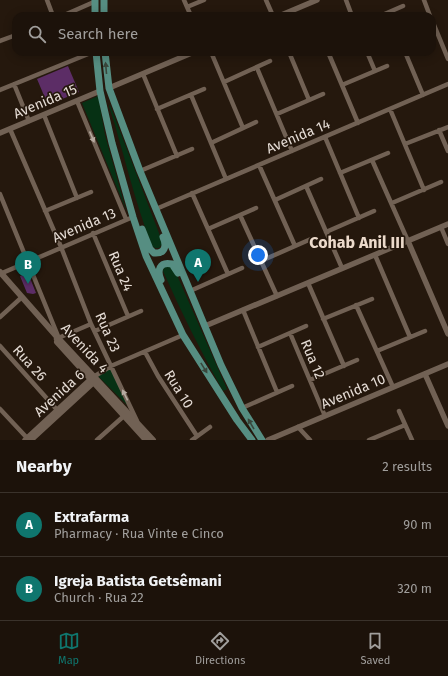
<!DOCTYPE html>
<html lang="en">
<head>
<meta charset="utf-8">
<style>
  body { margin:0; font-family:"Fira Sans",sans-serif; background:#251b13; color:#f1f3f6 }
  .you { position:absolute; left:258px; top:255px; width:14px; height:14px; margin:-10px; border:3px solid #fff; border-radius:50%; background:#1a73e8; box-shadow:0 0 0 6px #1a73e833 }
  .badge { display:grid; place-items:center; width:26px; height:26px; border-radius:50%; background:#0f766e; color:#fff; font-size:13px; font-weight:700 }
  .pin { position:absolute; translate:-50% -33px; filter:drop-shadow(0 1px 2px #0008) }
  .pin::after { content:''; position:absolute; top:21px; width:14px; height:12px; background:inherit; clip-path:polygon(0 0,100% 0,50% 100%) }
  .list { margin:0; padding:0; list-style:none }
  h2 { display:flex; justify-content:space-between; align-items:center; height:52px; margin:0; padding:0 16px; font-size:17px }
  h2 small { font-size:13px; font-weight:400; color:#a09e9c }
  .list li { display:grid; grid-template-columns:26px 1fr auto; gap:12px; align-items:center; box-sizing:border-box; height:64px; padding:0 16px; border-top:1px solid #3a322b }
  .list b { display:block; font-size:15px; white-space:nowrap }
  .list p { margin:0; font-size:13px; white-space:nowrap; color:#a09e9c }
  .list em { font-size:13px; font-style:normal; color:#a09e9c }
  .icon { flex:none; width:22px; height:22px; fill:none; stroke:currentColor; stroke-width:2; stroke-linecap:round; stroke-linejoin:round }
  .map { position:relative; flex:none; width:448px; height:440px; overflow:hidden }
  .search { position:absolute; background:#1c120a; box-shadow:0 2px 10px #0003; left:12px; right:12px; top:12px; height:44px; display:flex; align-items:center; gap:10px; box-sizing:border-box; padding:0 14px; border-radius:12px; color:#a09e9c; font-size:15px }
  .sheet { height:180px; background:#1c120a }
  nav { display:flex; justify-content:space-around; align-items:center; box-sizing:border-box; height:56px; border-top:1px solid #3a322b; background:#1c120a; font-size:11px; color:#a09e9c }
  nav a { display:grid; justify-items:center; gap:2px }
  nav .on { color:#0f766e }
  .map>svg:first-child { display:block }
</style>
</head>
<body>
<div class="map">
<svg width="448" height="440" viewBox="0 0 448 440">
  <rect width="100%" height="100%" fill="#25180d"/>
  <path fill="#063114" d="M98,96L105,135L126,210L82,103Z
    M110,105L162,241V244L159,248H155L152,246C134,200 124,153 109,106Z
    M173,266L227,389L223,391C201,352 181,312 163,271L164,267Z
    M110,368L134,412L98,376Z"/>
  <path fill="#5c2d66" d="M68,66L79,92L48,105L37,79Z
    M28,273L36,293L33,294L27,293L20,276Z"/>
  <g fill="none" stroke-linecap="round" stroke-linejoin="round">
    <path stroke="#716154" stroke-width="4.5" d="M47,0L53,16
      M184,0L191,16
      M266,0L273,16
      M346,0L352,16
      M424,0L430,16
      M187,7L204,0
      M62,16L94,2
      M380,16L403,6
      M432,20L448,59
      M0,41L16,35
      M211,52L243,128
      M289,52L309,100
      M328,52L358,123
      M367,52L375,71
      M405,52L423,95
      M257,68L292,151
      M143,74L177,156
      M224,82L270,61
      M14,84L29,121
      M342,85L387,66
      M0,90L93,52
      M191,95L226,179
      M77,101L126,219
      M157,109L204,89
      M390,109L424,190
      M277,114L323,94
      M44,115L77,198
      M10,129L61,247L91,324L137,421
      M439,130L448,151
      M325,137L359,218
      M211,143L256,122
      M405,144L448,127
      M372,160L408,241
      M259,165L295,246
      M140,171L192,149
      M340,173L388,153
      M306,186L342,268
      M192,193L228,274
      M0,194L58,336
      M275,200L321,179
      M392,203L441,182
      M156,209L448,84
      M45,211L91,192
      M240,215L277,296
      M441,227L448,244
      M208,229L256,208
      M326,232L374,211
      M93,233L128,316
      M375,255L410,337
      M261,261L311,239
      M0,274L133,217
      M308,283L344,366
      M190,291L242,268
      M356,305L393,387
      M243,310L277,392
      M0,317L22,297
      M323,319L372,299
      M95,331L141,311
      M290,333L325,416
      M56,339L91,324
      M0,346L59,412
      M258,347L306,326
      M377,351L425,331
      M145,352L158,376L197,436
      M95,376L111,366L183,335
      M310,380L357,360
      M242,408L292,386
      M0,409L29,440
      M399,411L412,440
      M298,427L310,440
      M97,440L125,415
      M192,440L210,427
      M369,440L405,425"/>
    <path stroke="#716154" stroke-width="5.5" d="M279,16L317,0
      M109,88L194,52
      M0,133L100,91
      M408,241L448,334
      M205,326L448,224
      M425,374L448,426
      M25,440L93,377
      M31,440L93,383L94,378
      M268,440L448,364"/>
    <path stroke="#716154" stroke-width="6" d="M0,272L58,338L153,440
      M57,342L146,440"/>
    <path stroke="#568e82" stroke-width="7" d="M95,0V16
      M104,16V0
      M96,52L100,91L112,143L133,217L146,256L183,335L237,420L252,440
      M105,52L109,88L140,171L221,365L242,408L262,440
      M142,229L150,249L154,253C165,254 167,246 163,237
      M161,280C157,271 159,261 172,264L178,273"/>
  </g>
  <defs><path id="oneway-solid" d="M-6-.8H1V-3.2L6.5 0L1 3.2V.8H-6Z"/></defs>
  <g fill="#39473c">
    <use href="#oneway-solid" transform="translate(106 68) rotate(-95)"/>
    <use href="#oneway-solid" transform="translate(204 368) rotate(58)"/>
    <use href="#oneway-solid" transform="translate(251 424) rotate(-120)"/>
  </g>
  <g fill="#b7aba1">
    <use href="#oneway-solid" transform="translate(92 137) rotate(67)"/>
    <use href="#oneway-solid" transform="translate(125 395) rotate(-116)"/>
  </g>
  <g text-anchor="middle" stroke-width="3.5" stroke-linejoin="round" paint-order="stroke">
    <g font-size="14" fill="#e5dcd5" stroke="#25180d">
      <text transform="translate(45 101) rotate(-23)" y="5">Avenida 15</text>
      <text transform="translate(298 136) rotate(-23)" y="5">Avenida 14</text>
      <text transform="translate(84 225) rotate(-23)" y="5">Avenida 13</text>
      <text transform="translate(121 271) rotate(67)" y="5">Rua 24</text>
      <text transform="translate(108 332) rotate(66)" y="5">Rua 23</text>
      <text transform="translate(85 348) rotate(47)" y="5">Avenida 4</text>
      <text transform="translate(313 359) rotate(67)" y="5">Rua 12</text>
      <text transform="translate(30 363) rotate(48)" y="5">Rua 26</text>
      <text transform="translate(179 389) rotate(58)" y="5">Rua 10</text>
      <text transform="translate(353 391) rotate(-23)" y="5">Avenida 10</text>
      <text transform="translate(59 393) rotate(-42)" y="5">Avenida 6</text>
    </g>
    <g font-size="16" font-weight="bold" fill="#ecdacb" stroke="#25180d">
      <text x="357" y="248">Cohab Anil III</text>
    </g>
  </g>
</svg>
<div class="you"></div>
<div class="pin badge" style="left:198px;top:282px">A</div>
<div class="pin badge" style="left:28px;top:284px">B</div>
<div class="search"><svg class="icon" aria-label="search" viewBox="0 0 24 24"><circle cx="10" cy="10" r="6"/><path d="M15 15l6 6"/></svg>Search here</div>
</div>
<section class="sheet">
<h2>Nearby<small>2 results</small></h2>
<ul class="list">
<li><span class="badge">A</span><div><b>Extrafarma</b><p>Pharmacy · Rua Vinte e Cinco</p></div><em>90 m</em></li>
<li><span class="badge">B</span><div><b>Igreja Batista Getsêmani</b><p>Church · Rua 22</p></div><em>320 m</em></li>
</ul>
</section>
<nav>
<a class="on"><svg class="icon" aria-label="map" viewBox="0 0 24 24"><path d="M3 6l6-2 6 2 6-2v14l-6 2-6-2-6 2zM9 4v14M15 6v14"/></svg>Map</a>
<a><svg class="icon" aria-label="directions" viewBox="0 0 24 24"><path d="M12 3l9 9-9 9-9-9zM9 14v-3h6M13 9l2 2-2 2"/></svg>Directions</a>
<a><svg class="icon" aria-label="saved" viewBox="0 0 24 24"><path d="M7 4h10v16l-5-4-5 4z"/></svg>Saved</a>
</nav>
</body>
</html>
